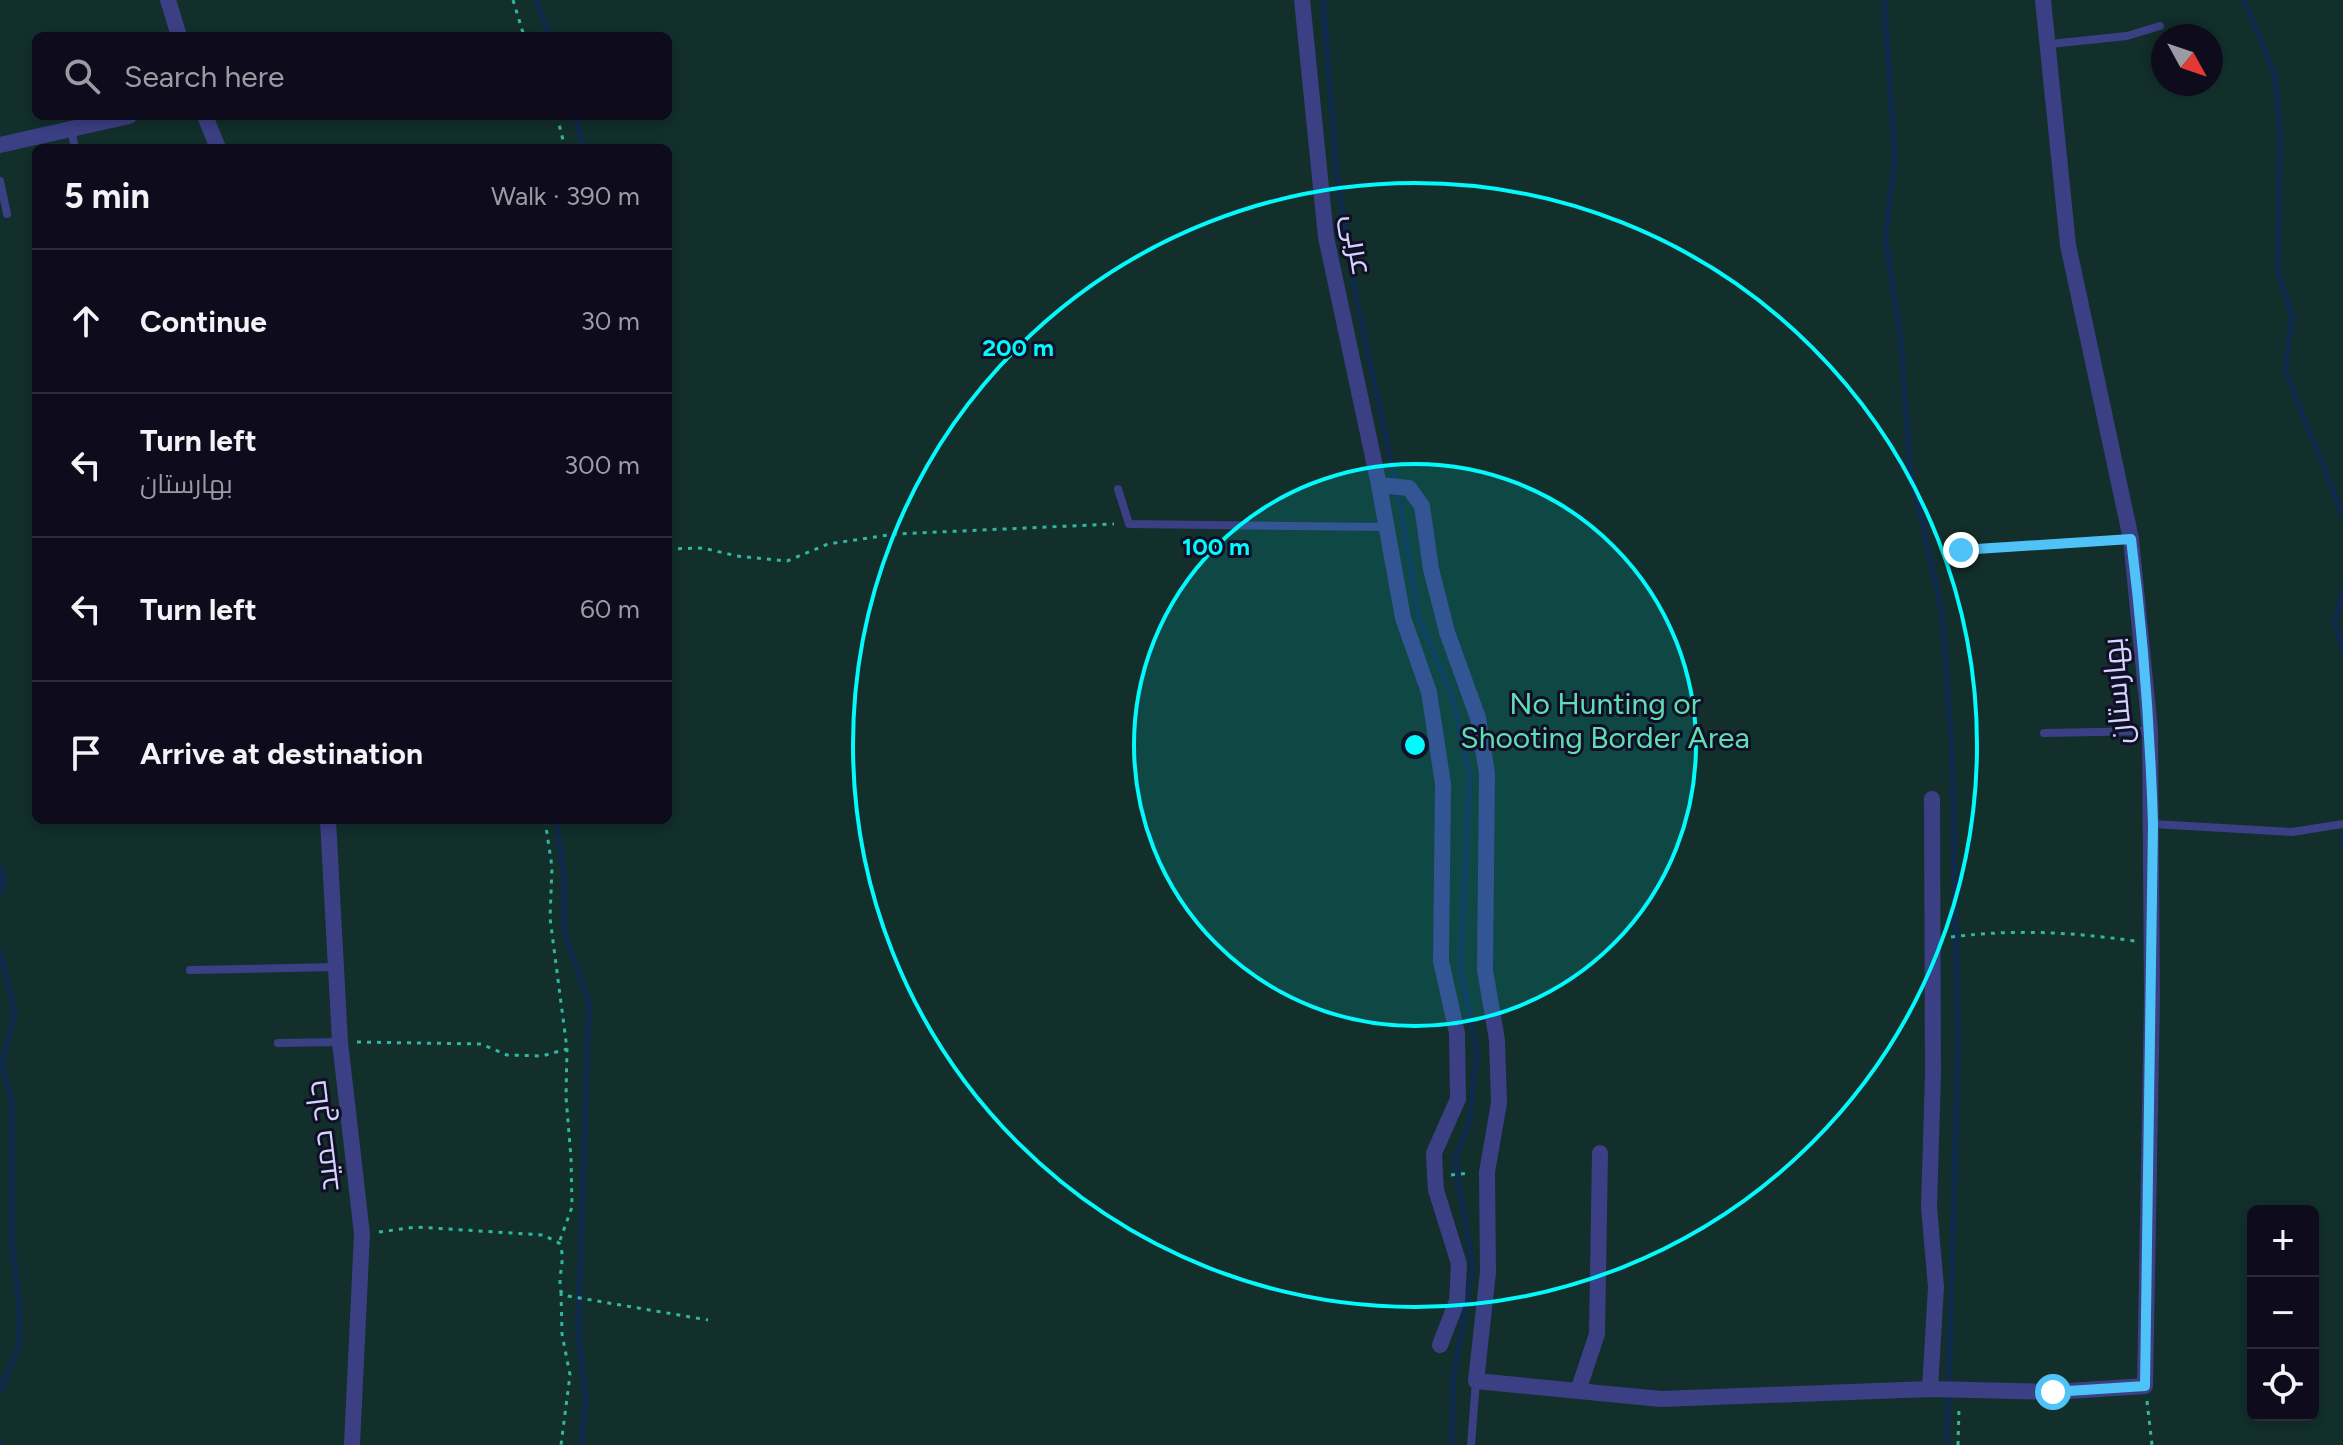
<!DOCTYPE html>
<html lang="en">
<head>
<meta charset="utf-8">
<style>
  body { margin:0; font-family:Figtree,Cairo,sans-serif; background:#1b1929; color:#f1f3f6 }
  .controls { position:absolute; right:24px; bottom:24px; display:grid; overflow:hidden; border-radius:12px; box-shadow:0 4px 12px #0003 }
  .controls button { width:72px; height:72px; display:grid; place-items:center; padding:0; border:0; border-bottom:2px solid #2d2b3b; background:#0d0b1c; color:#f1f3f6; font:40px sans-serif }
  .compass { position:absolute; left:2151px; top:24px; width:72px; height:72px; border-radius:50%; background:#0d0b1c; box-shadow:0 4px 12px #0003; rotate:130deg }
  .stop { position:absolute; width:24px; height:24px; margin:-18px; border:6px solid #4fc3f7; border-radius:50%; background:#fff }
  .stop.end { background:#4fc3f7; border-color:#fff; box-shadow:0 2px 8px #0008 }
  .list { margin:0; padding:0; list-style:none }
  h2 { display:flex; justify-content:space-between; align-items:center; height:104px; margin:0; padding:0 32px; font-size:34px }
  h2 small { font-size:26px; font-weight:400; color:#9a9ba3 }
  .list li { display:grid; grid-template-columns:52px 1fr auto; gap:24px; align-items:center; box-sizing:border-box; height:144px; padding:0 32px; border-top:2px solid #2d2b3b }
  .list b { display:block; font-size:30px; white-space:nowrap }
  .list p { margin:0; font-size:26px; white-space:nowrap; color:#9a9ba3 }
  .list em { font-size:26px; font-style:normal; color:#9a9ba3 }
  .icon { flex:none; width:44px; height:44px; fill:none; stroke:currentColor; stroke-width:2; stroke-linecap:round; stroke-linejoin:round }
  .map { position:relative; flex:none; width:2343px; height:1445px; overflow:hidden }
  .search { position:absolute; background:#0d0b1c; box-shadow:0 4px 12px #0003; left:32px; top:32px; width:640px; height:88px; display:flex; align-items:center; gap:20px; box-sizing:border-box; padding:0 28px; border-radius:12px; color:#9a9ba3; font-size:30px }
  .panel { position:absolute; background:#0d0b1c; box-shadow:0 4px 12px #0003; left:32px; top:144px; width:640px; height:680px; border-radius:12px }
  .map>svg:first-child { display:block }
</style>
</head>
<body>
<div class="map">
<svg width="2343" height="1445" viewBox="0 0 2343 1445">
  <rect width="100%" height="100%" fill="#110f25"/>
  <path fill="#122f2b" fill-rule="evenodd" d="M0,0H2343V1445H0ZM36,36H668V116H36ZM2163,36H2211V84H2163ZM36,148H668V820H36ZM2253,1211H2313V1415H2253Z"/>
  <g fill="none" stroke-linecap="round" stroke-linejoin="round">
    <path stroke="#0f2a4a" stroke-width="6" d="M537,0L549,36
      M1323,0L1337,175L1357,301L1401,509L1419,619L1452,695L1470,776L1460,967L1477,1053L1469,1122L1455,1160L1473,1269L1453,1379L1452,1445
      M1884,0L1895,157L1885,238L1900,332L1910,467L1942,612L1952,751L1958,1047L1947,1445
      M2244,0L2275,76L2280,130L2278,272L2292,316L2285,370L2343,515
      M576,116L583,148
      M2343,589L2335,623L2343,650
      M556,820L564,874V932L589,1002L578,1330L586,1401L581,1445
      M2343,837V845
      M0,867L4,880L0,894
      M0,952L15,1011L2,1065L12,1101V1243L20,1312L18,1349L0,1391
      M0,1442V1445"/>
    <path stroke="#31b6a2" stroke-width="3" stroke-dasharray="4 6" stroke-linecap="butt" d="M513,0L524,36
      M557,116L565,148
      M668,549L703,548L737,556L787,561L828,544L895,534L1114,524
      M545,820L552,867L550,918L567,1049L566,1097L571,1158L572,1207L559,1243
      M1951,937C2017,929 2069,932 2135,941
      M357,1042L481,1044L507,1055L542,1056L567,1049
      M1451,1175L1471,1173
      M379,1232L416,1227L543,1235L559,1243C567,1260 557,1273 561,1292L568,1296L708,1320
      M561,1292L562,1334L570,1375L561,1445
      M2147,1401L2152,1445
      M1958,1445L1959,1408"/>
    <path stroke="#3b3f84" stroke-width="8" d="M2050,44L2127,36L2160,26
      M71,129L75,148
      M0,181L7,214
      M1118,489L1129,524L1385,527
      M1961,550L2131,539
      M2044,733L2149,731
      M2153,824L2292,832L2343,824
      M190,970L336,967
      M278,1043L340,1042
      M1471,1445L1476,1381"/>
    <path stroke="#3b3f84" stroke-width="16" d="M168,0L179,36
      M1302,0L1326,237L1379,485L1409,488L1422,506L1431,569L1447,632L1478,718L1487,773L1485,970L1497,1040L1499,1103L1487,1172L1488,1272L1476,1381L1661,1399L1930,1389L2053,1392L2145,1386L2152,997L2150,731L2131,539L2068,245L2043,0
      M205,116L218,148
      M0,145L129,116
      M1379,485L1403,618L1429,692L1443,784L1441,961L1457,1033L1458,1099L1434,1153L1435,1176L1436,1190L1459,1264L1457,1301L1440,1345
      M328,820L340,1042L362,1234L352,1445
      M1930,1389L1936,1287L1929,1207L1933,1074L1932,799
      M1578,1391L1597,1334L1600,1153"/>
  </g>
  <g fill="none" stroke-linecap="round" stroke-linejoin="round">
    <path stroke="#4fc3f7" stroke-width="10" d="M1961,550L2131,539C2143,634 2150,729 2153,824L2145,1386L2053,1392"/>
  </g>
  <circle cx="1415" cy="745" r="281" fill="#03f9fb" fill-opacity=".12"/>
  <g fill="none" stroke="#03f9fb" stroke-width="4">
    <circle cx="1415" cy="745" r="281"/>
    <circle cx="1415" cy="745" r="562"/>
  </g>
  <g text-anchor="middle" stroke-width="6" stroke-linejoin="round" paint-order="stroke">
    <g font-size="30" fill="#d5d4fe" stroke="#110f25">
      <text transform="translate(1358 245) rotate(81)" y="10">عربی</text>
      <text transform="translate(2117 691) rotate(-95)" y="10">بهارستان</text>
      <text transform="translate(322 1136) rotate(-97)" y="10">حاج حمید</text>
    </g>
    <g font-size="30" fill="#60deb3" stroke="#110f25">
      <text x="1605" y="714">No Hunting or<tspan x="1605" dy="34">Shooting Border Area</tspan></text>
    </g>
  </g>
  <circle cx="1415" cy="745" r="12" fill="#03f9fb" stroke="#110f25" stroke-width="4"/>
  <g font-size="24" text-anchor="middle" font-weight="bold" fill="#03f9fb" stroke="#110f25" stroke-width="6" stroke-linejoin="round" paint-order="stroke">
    <text x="1018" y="356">200 m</text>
    <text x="1216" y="555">100 m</text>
  </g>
</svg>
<div class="controls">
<button>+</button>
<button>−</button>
<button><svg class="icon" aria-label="locate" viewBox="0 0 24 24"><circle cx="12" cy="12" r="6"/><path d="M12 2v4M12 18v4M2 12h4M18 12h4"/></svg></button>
</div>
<svg class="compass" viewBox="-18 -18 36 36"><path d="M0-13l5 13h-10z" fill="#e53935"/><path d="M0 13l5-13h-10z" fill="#9a9ba3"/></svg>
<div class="stop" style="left:2053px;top:1392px"></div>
<div class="stop end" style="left:1961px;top:550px"></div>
<div class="search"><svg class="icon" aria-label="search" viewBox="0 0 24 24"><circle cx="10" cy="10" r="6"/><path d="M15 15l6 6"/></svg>Search here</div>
<section class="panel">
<h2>5 min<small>Walk · 390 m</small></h2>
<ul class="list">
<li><svg class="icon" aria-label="ahead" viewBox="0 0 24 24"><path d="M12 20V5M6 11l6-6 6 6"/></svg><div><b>Continue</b></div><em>30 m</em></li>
<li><svg class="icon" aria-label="left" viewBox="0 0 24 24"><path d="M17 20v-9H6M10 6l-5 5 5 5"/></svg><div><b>Turn left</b><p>بهارستان</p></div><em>300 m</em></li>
<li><svg class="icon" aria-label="left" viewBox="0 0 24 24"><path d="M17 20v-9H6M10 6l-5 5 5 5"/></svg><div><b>Turn left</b></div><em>60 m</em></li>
<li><svg class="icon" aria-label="arrive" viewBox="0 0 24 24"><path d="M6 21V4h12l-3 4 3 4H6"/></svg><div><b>Arrive at destination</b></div></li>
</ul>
</section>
</div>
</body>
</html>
